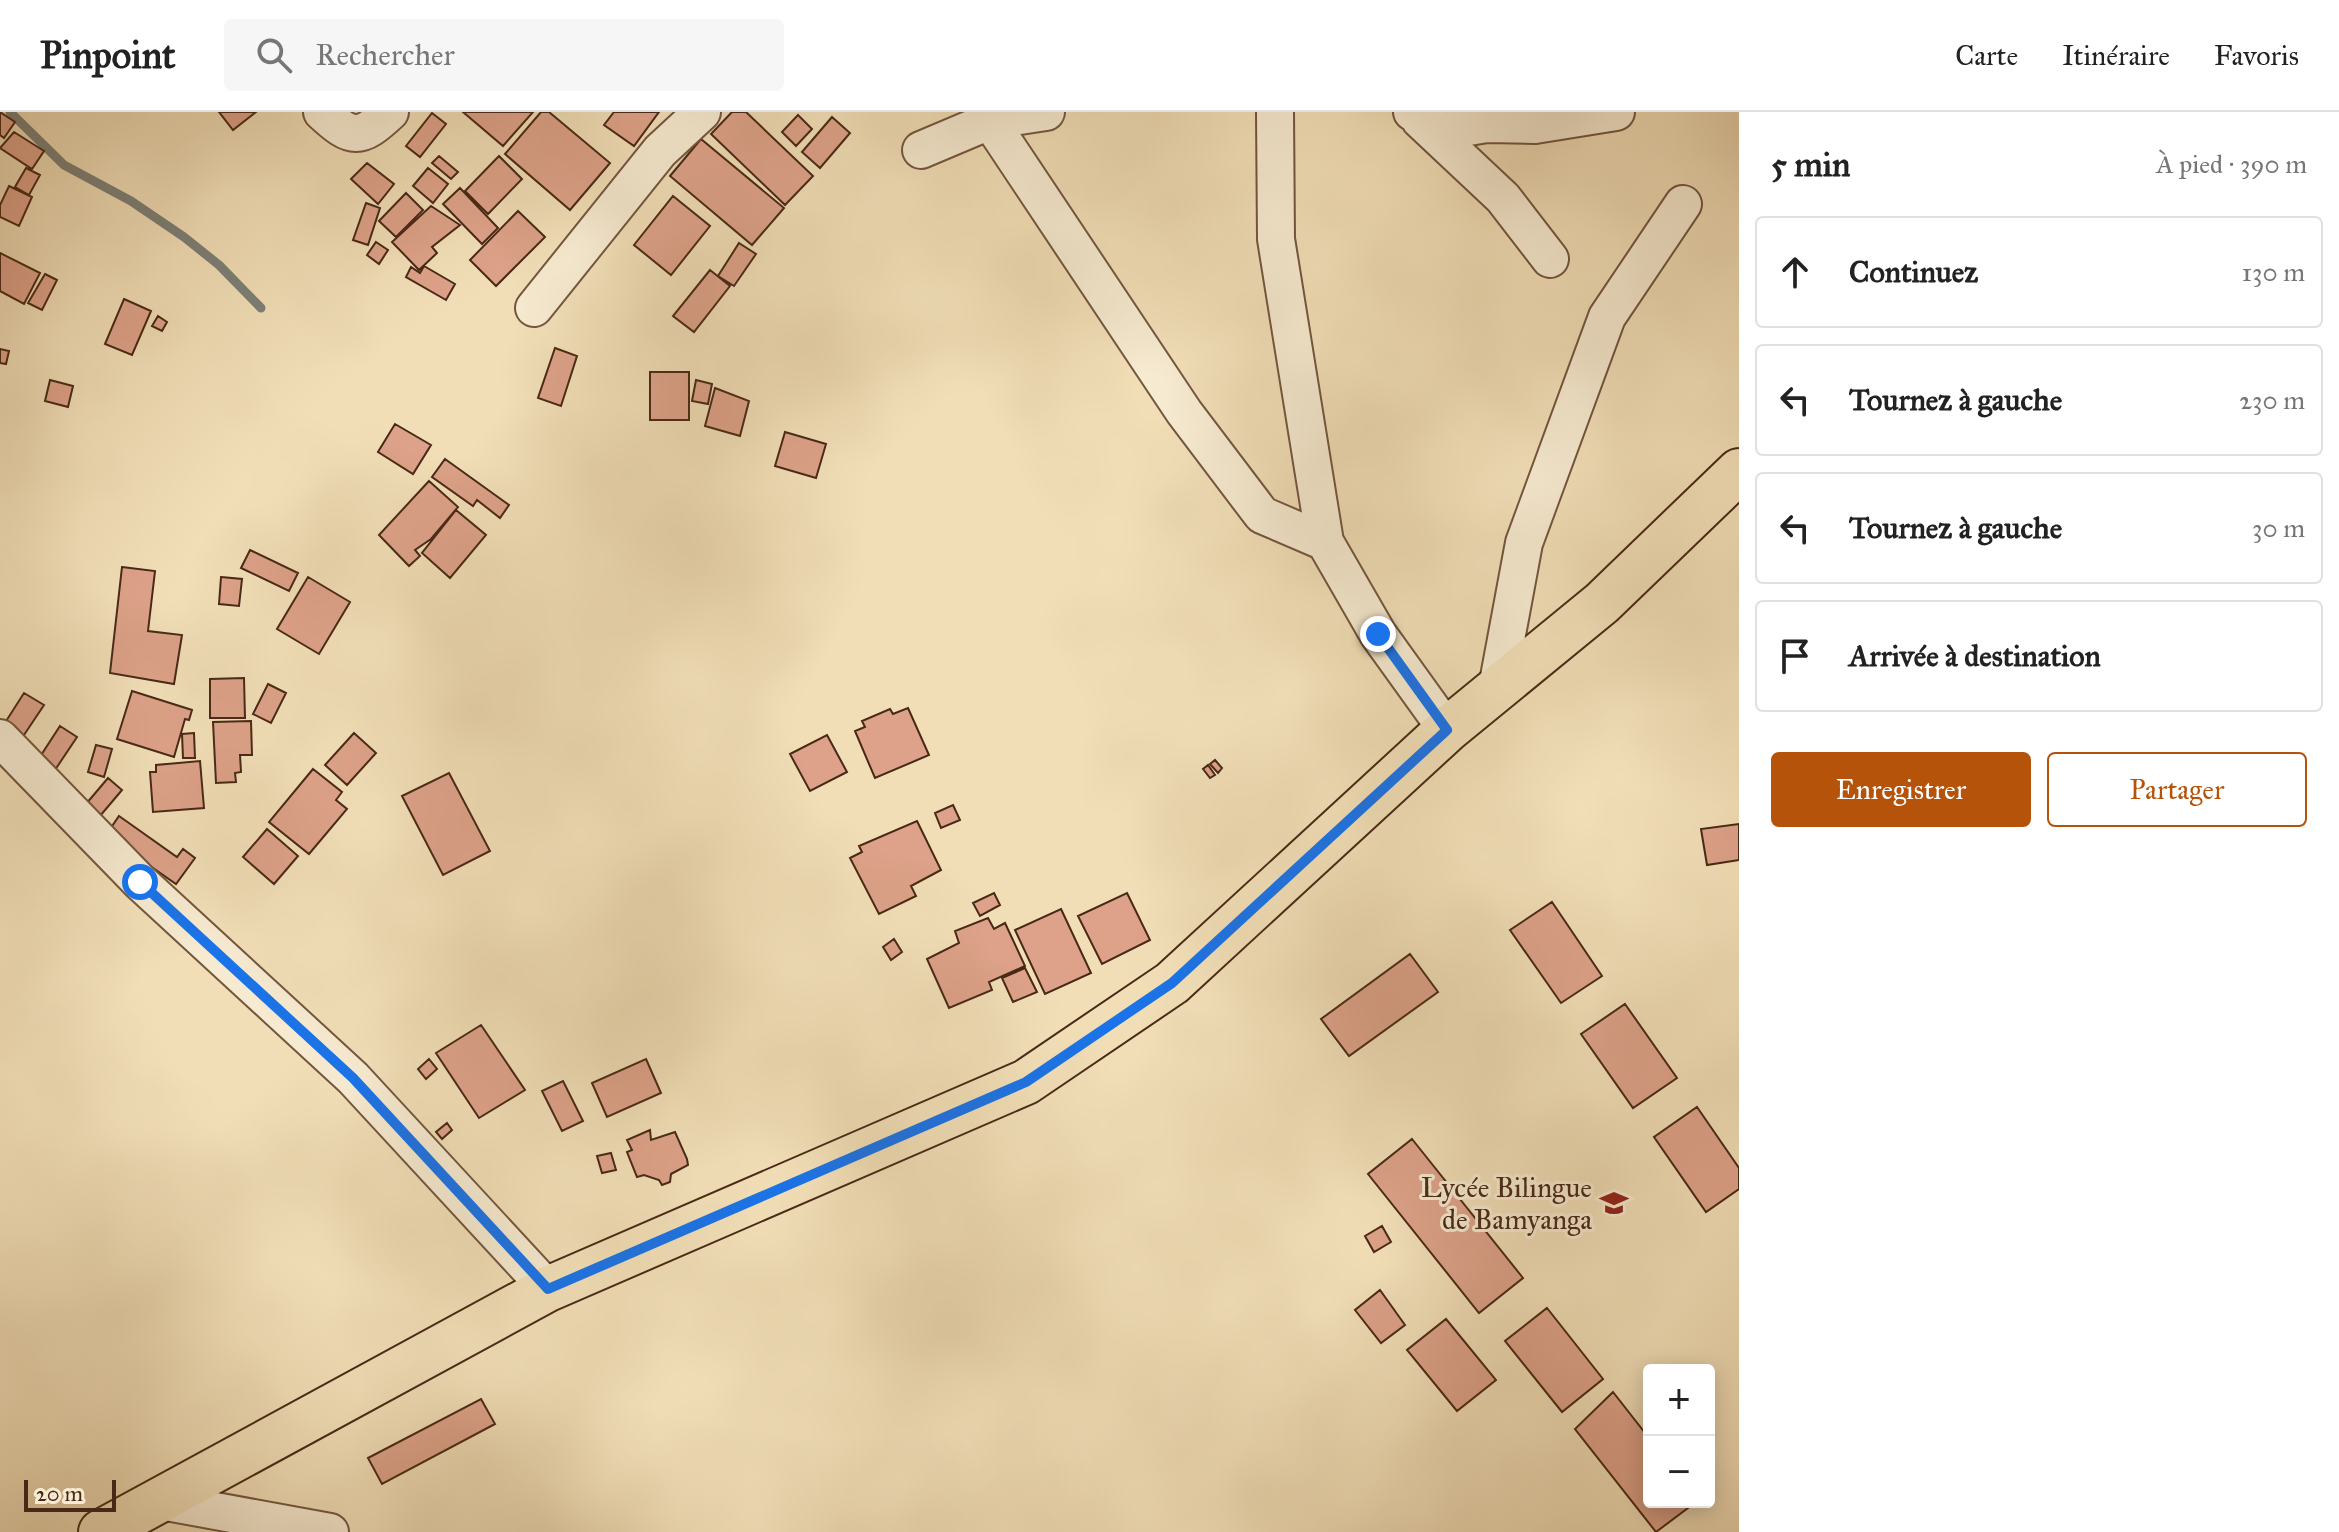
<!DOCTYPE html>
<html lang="fr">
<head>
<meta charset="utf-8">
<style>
  body { margin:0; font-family:"IM FELL Great Primer",serif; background:#f6f6f6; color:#222 }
  .controls { position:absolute; right:24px; bottom:24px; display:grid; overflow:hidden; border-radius:8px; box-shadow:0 4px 20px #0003 }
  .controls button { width:72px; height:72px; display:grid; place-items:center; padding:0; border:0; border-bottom:2px solid #e0e0e0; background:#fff; color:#222; font:40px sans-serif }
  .scale { position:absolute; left:24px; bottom:20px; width:92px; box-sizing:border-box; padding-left:8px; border:4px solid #492916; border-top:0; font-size:22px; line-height:28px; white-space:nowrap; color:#492916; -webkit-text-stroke:6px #f6ead0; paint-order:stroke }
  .stop { position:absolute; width:24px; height:24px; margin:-18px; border:6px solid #1a73e8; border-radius:50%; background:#fff }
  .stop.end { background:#1a73e8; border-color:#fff; box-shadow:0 2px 8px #0008 }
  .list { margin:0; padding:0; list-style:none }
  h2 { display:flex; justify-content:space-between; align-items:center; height:104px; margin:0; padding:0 32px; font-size:34px }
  h2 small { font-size:26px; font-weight:400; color:#767676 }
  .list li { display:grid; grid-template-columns:52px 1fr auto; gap:24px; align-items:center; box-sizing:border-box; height:112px; margin:0 16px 16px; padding:0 16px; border:2px solid #e0e0e0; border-radius:8px }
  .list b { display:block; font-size:30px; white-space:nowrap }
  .list em { font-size:26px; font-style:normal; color:#767676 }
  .actions { display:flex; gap:16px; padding:24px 32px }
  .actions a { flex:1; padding:18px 0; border:2px solid #b45309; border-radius:8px; text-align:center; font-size:28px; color:#b45309 }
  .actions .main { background:#b45309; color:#fff }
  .icon { flex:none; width:44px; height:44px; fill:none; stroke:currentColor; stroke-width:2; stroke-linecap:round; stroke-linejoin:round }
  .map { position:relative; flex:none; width:1739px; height:1420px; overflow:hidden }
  header { display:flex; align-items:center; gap:48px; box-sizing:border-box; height:112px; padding:0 40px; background:#fff; border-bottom:2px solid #e0e0e0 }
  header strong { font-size:38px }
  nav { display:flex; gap:44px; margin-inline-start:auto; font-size:28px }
  .search { width:560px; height:72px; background:#f6f6f6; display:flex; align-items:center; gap:20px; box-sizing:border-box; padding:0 28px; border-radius:8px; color:#767676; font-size:30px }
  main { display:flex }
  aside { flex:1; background:#fff }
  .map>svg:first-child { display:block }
</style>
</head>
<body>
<header>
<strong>Pinpoint</strong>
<div class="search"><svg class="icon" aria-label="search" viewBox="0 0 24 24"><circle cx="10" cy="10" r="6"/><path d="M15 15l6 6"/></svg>Rechercher</div>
<nav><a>Carte</a><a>Itinéraire</a><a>Favoris</a></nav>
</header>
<main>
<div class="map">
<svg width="1739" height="1420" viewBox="0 0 1739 1420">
  <rect width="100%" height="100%" fill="#f1deb7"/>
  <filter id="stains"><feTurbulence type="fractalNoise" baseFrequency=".0025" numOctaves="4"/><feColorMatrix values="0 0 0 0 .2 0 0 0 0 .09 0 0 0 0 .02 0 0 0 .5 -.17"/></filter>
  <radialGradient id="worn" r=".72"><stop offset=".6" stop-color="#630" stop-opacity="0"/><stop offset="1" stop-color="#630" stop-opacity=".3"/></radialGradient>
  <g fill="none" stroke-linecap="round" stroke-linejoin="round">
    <path stroke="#7c8077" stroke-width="9" d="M10,0L64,53L131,89L184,125L219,153L261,196"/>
  </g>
  <path fill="#dda289" stroke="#492916" stroke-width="2" d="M0,0L15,10L4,26L0,23Z
    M219,0H256L233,18Z
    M463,0H533L503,34Z
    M541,0H549L610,51L570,98L505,42Z
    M614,0H659L634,34L604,13Z
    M732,0H746L813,64L785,93L711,22Z
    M432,1L446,12L420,45L406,34Z
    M798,3L812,17L796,34L782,20Z
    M832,5L850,21L820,56L802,40Z
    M14,20L44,39L32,57L0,36Z
    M701,27L784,96L752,133L670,64Z
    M439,44L458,60L451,67L432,51Z
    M499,44L522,67L488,102L465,79Z
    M367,51L394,72L378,92L351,67Z
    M26,56L40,63L29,83L15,75Z
    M428,56L448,72L433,91L413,74Z
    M9,74L32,85L19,114L0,105V93Z
    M460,76L498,116L482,132L443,92Z
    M406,81L423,98L396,125L379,109Z
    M673,84L710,114L671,163L634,133Z
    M366,91L380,96L368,133L353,128Z
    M431,94L460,113L432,135L437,141L419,158L392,130Z
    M518,99L545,125L496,174L470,148Z
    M376,130L388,138L379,152L367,143Z
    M739,131L756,142L734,174L718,164Z
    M0,141L40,161L24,192L0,179Z
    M424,154L455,172L446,188L406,165L411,155L420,161Z
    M710,158L730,174L694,220L673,204Z
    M45,162L57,168L42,198L28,191Z
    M124,187L151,199L132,243L105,232Z
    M158,204L167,210L162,219L152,214Z
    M555,236L577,244L561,294L538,286Z
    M0,237L9,239L6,252L0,251Z
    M650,260H689V308H650Z
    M50,268L73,274L68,295L45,289Z
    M696,268L712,272L708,292L692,289Z
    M715,276L749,289L740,324L705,314Z
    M395,312L431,333L413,362L378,340Z
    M785,320L826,332L816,366L775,354Z
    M445,347L509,393L500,406L477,388L473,394L432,365Z
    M429,369L458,395L431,427L415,438L420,444L409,454L379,423Z
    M456,398L486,423L450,466L422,441Z
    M250,438L298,461L289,479L241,456Z
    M122,455L155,459L148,519L182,523L174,572L110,561Z
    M221,465L242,467L239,494L219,492Z
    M308,465L350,490L319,542L277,517Z
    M244,566L245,606H210V567Z
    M268,572L286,581L271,611L253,602Z
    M132,579L192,598L189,608L185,607L174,645L117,627Z
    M24,581L44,593L20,629L1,617Z
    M908,596L929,643L875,666L855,619L865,615L862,609L890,597L893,602Z
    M251,609L252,643H240L241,660L235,661L236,670L216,671L213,610Z
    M60,614L77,625L53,661L36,651Z
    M194,621L195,646H183L182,622Z
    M354,621L376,641L347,673L325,653Z
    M827,623L847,660L810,679L790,642Z
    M96,633L112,637L104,665L88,660Z
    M1215,648L1222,656L1218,661L1210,652Z
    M200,649L204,696L153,700L150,660H156V653Z
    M1208,653L1215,663L1210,666L1203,657Z
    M313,657L342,680L336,688L347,697L309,742L269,710Z
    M449,661L490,739L443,763L402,684Z
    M108,666L122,678L100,704L86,692Z
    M953,693L960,708L941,716L935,701Z
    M119,704L177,745L183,737L195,746L176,772L106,723Z
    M917,709L941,758L911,774L916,784L879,802L850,746L862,740L859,734Z
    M1739,712V748L1707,753L1701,717Z
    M267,717L298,744L274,772L243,745Z
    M994,781L1000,793L980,804L973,791Z
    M1127,781L1150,828L1102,852L1078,804Z
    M1552,790L1602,864L1561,891L1510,818Z
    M1061,797L1091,861L1045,882L1015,818Z
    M988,806L994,817L1005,811L1025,854L989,870L992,878L949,896L927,847L959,831L955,819Z
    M894,827L902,840L891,848L883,835Z
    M1410,842L1438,880L1349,944L1321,907Z
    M1025,856L1037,880L1013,890L1002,866Z
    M1625,892L1677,966L1633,996L1581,922Z
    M481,913L525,978L479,1006L436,941Z
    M429,947L437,957L426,967L418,957Z
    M646,947L661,981L607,1005L592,971Z
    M563,969L583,1009L562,1019L542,979Z
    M1697,995L1739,1056V1077L1706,1100L1654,1025Z
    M447,1011L452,1018L442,1027L436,1020Z
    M650,1018L651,1028L675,1020L687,1047L688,1053L671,1062L670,1070L662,1073L659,1068L644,1063L637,1065L627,1040L632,1038L627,1028Z
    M1412,1027L1523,1166L1479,1201L1368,1062Z
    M611,1041L616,1058L602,1061L597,1044Z
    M1382,1114L1391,1130L1374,1140L1365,1124Z
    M1380,1178L1405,1213L1381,1231L1355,1198Z
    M1547,1196L1603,1267L1562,1300L1505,1229Z
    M1446,1207L1496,1268L1457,1299L1407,1238Z
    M1613,1280L1649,1326V1390H1696L1656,1420L1575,1317Z
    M481,1287L495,1312L382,1372L368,1346Z"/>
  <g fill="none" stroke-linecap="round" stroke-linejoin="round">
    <defs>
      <path id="minor" d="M322,0C352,28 360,28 390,0
        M984,0L1184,300L1262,403L1325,430L1378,522L1447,618
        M1275,0L1276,127L1325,430
        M1412,0L1444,19L1487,12L1535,13L1616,0
        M1420,8L1503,86L1550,147
        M921,38L992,8L1046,0
        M534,196L660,39L702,0
        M1497,576L1524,431L1607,205L1683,92
        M0,626L140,770L353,966L548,1177
        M161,1389L330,1420"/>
      <path id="primary" d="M101,1420L548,1177L1026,970L1172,871L1447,618L1602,491L1739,359"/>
    </defs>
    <use href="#minor" stroke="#73563e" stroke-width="40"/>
    <use href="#primary" stroke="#492916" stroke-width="48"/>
    <use href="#minor" stroke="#f6ead0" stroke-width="36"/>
    <use href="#primary" stroke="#f1deb7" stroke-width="44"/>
  </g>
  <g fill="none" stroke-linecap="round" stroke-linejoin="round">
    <path stroke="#1a73e8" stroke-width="10" d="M140,770L353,966L548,1177L1026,970L1172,871L1447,618L1378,522"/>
  </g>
  <defs>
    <symbol id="school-bare" viewBox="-9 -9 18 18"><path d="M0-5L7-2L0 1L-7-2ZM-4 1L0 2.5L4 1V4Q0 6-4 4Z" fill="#8f2418" stroke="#f6ead0" stroke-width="2.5" paint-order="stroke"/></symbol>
  </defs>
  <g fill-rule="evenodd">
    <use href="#school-bare" x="1594" y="1071" width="40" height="40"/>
  </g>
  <g text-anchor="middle" stroke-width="6" stroke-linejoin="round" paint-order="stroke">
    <g font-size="28" fill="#492916" stroke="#f6ead0" text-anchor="end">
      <text x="1592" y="1085">Lycée Bilingue<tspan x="1592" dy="32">de Bamyanga</tspan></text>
    </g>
  </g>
  <rect width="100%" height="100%" filter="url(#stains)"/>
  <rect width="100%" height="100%" fill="url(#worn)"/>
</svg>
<div class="controls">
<button>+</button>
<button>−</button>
</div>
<div class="scale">20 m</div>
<div class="stop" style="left:140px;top:770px"></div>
<div class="stop end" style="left:1378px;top:522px"></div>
</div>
<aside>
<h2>5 min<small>À pied · 390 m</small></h2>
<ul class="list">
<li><svg class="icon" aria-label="ahead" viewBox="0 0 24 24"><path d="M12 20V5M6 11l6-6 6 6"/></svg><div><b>Continuez</b></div><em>130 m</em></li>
<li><svg class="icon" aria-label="left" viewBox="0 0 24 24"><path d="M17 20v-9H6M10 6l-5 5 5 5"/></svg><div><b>Tournez à gauche</b></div><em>230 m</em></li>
<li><svg class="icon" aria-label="left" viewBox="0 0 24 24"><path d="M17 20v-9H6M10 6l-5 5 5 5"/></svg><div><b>Tournez à gauche</b></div><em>30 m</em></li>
<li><svg class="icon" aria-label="arrive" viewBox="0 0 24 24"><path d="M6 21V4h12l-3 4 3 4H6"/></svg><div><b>Arrivée à destination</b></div></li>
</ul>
<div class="actions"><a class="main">Enregistrer</a><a>Partager</a></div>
</aside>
</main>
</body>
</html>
